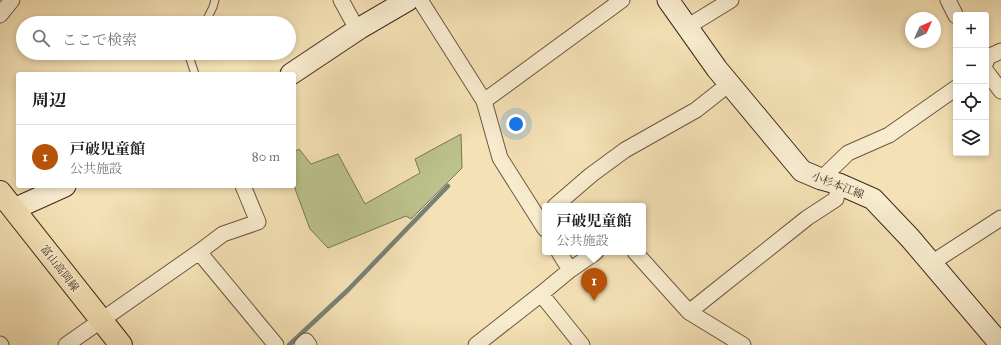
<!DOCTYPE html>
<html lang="ja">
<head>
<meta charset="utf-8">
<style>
  body { margin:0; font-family:"IM FELL Great Primer","Noto Serif JP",serif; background:#f2f2f2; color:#202124 }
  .controls { position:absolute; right:12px; top:12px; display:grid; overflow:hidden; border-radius:4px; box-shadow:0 2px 6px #0003 }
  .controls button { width:36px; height:36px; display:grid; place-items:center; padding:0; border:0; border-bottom:1px solid #e0e0e0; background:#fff; color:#202124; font:20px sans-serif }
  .compass { position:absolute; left:905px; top:12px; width:36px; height:36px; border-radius:50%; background:#fff; box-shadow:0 2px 6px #0003; rotate:45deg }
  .you { position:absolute; left:516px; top:124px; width:14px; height:14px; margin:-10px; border:3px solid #fff; border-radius:50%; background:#1a73e8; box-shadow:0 0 0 6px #1a73e833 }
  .badge { display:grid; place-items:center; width:26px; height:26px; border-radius:50%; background:#b45309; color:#fff; font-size:13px; font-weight:700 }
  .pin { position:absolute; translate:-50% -33px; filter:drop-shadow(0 1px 2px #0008) }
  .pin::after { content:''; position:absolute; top:21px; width:14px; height:12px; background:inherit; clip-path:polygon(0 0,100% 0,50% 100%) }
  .popup { position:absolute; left:542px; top:203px; width:104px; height:52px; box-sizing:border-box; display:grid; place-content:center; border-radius:4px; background:#fff; filter:drop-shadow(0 1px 3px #0005); font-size:13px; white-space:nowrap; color:#757577 }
  .popup b { font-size:15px; color:#202124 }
  .popup::after { content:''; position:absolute; left:50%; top:100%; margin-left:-8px; border:8px solid transparent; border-top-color:#fff }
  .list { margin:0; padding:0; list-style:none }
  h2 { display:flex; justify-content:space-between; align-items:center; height:52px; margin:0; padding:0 16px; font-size:17px }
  h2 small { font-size:13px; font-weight:400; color:#757577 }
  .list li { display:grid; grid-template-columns:26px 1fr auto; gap:12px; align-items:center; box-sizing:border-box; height:64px; padding:0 16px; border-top:1px solid #e0e0e0 }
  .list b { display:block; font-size:15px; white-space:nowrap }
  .list p { margin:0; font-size:13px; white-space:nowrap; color:#757577 }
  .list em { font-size:13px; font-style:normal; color:#757577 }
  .icon { flex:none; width:22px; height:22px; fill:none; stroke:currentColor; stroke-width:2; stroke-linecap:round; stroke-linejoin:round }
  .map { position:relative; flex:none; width:1001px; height:345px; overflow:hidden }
  .search { position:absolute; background:#fff; box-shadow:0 2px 6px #0003; left:16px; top:16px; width:280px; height:44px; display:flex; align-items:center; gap:10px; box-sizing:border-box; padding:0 14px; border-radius:22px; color:#757577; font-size:15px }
  .panel { position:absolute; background:#fff; box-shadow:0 2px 6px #0003; left:16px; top:72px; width:280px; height:116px; border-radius:4px }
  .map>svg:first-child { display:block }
</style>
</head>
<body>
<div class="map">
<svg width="1001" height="345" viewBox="0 0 1001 345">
  <rect width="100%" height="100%" fill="#f4e1b5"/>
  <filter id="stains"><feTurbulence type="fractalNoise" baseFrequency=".005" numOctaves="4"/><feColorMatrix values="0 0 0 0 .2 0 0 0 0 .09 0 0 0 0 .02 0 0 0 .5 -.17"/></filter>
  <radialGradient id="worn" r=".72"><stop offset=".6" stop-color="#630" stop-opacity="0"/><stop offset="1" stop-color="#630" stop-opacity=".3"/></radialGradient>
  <path fill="#bcc28c" stroke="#7e7652" d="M461,134L462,168L411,219L406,216L328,248L310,229L294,186V152L299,149L311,164L338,154L365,204L420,173L415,159Z"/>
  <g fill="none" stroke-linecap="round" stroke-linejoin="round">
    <path stroke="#798177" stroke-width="4.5" d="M289,345L348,290L448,186"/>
    <defs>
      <path id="service" d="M205,23L213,7L215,0
        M190,53L189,56L195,74"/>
      <path id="minor" d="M341,0L358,31
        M420,0L484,101L500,158L545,229
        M948,0L956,16
        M0,15L12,0
        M687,27L731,0
        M986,62L988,57L1001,51
        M986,71L1001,91
        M484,101L622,0
        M821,179L848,153L889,135L956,88
        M555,206L591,175L625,150L696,110L729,84
        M199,252L223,234L258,222L243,186
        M559,252L570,270
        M635,252L689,312L743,345
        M930,264L1001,218
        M541,294L582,345
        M689,312L807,218L836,199L839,184
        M0,344L1,345
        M66,345L199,252L276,345
        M302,345L306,341L309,345
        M476,345L541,294L570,270L596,252"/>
      <path id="secondary" d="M668,0L717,69L802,171L821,179L839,184L873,199L910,238L1001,345
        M291,74L360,28L408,0
        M14,209L65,186"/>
      <path id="primary" d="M0,192L121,345"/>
    </defs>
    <use href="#service" stroke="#6e5740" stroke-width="9"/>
    <use href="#minor" stroke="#6e5740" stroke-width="17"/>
    <use href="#secondary" stroke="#412919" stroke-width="23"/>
    <use href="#primary" stroke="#412919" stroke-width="24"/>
    <use href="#service" stroke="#f8eccf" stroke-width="7"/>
    <use href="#minor" stroke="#f8eccf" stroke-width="15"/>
    <use href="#secondary" stroke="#f8eccf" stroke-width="21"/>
    <use href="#primary" stroke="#f4e1b5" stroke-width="22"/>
  </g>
  <g text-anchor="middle" stroke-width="3.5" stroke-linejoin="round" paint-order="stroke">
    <g font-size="11" fill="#412919" stroke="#f8eccf">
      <text transform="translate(838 185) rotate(21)" y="4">小杉本江線</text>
      <text transform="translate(60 268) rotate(52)" y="4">富山高岡線</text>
    </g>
  </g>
  <rect width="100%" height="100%" filter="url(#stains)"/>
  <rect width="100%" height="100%" fill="url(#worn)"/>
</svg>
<div class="controls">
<button>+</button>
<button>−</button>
<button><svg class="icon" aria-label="locate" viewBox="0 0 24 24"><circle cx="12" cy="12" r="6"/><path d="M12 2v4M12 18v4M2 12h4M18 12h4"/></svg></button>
<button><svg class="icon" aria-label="layers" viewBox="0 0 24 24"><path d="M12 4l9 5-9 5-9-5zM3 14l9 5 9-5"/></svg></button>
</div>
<svg class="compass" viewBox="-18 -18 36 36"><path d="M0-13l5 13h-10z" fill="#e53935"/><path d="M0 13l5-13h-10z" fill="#757577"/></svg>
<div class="you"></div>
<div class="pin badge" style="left:594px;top:301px">1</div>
<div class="popup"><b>戸破児童館</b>公共施設</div>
<div class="search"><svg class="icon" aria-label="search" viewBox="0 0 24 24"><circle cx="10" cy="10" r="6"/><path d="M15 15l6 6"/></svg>ここで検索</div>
<section class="panel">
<h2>周辺<small></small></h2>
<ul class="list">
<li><span class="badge">1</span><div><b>戸破児童館</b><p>公共施設</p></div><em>80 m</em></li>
</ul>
</section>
</div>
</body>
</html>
